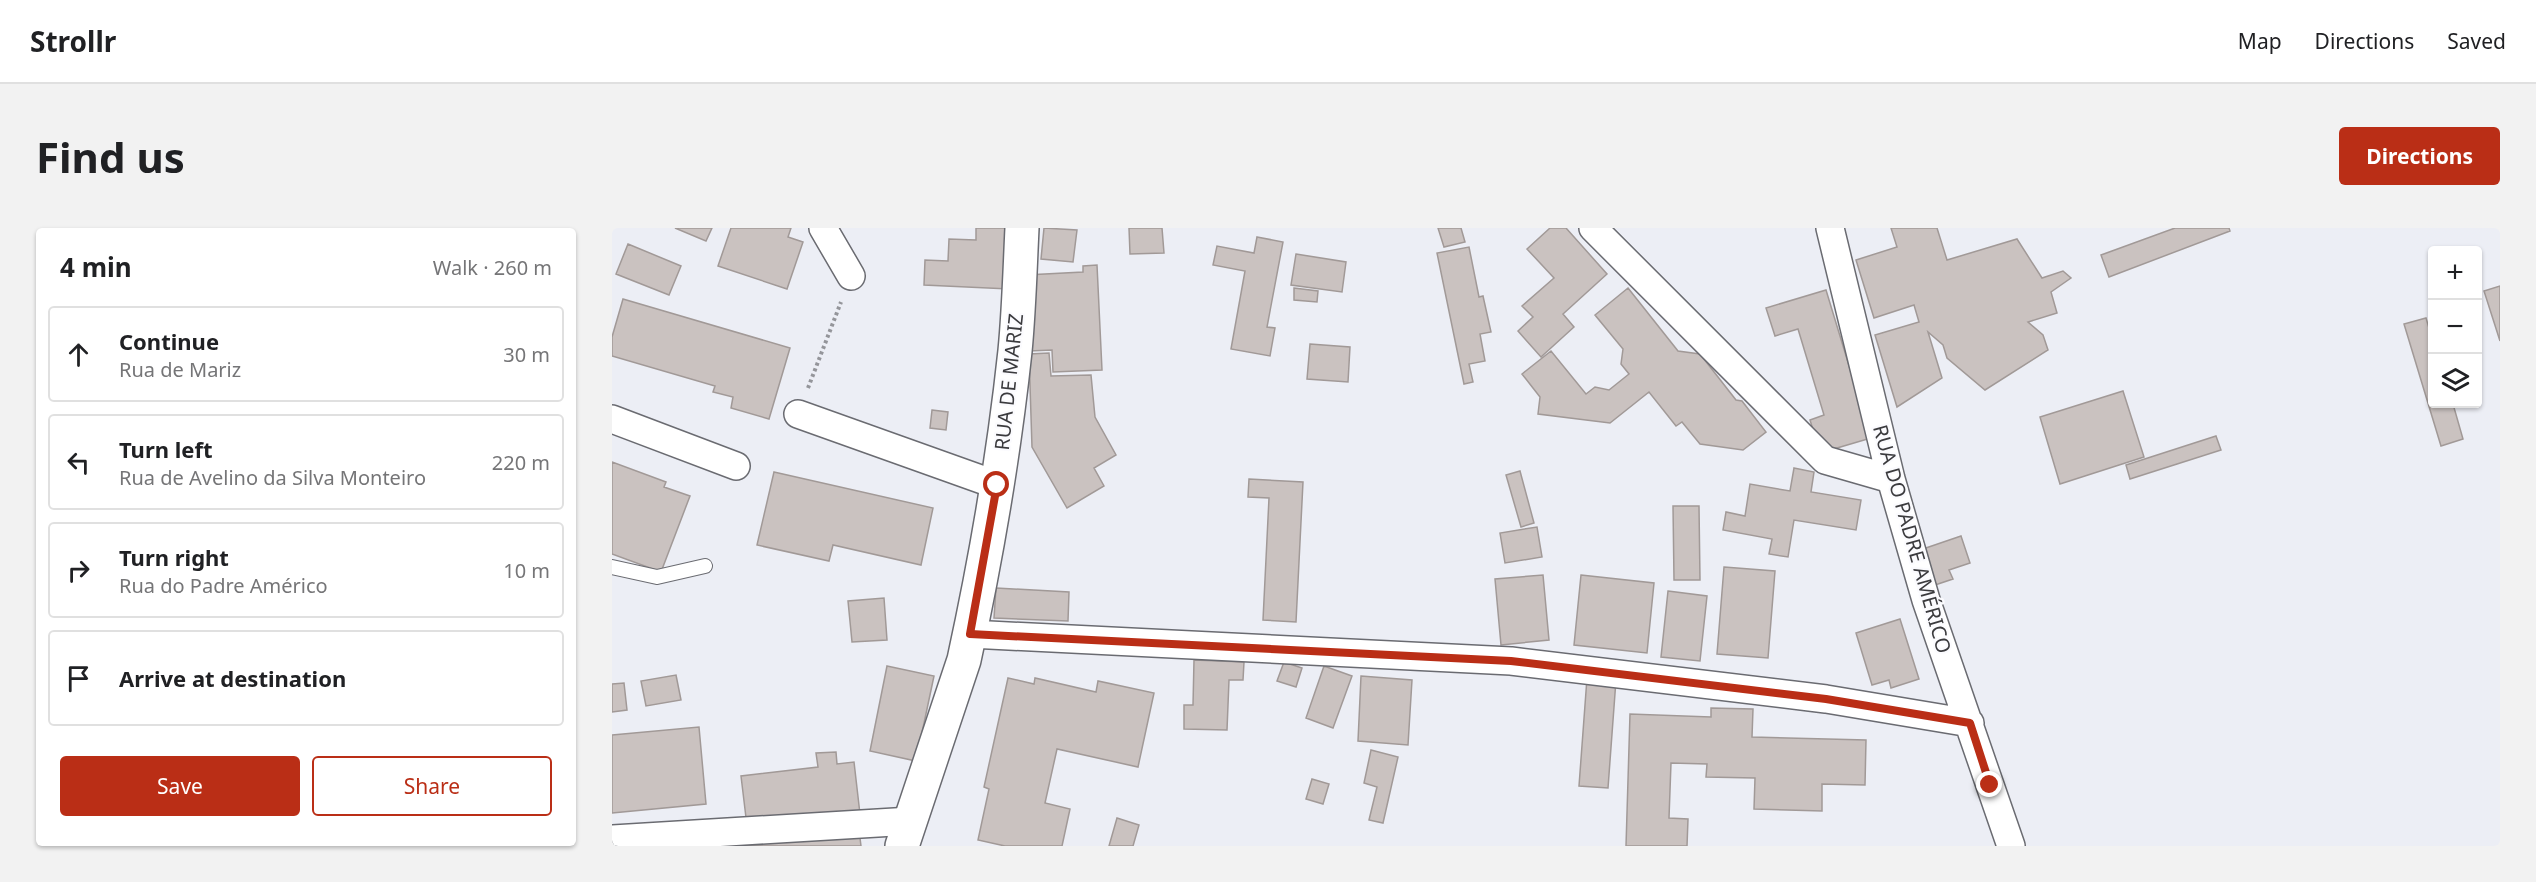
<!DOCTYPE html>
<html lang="en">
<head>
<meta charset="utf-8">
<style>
  body { margin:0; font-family:"Noto Sans",sans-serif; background:#f2f2f2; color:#202124 }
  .controls { position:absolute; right:18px; top:18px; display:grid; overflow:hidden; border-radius:6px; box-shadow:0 2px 4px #0004 }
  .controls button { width:54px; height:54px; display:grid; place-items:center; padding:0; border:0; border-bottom:2px solid #e0e0e0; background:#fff; color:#202124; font:30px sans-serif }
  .stop { position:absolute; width:18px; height:18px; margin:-14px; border:4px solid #ba2e16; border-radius:50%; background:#fff }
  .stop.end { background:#ba2e16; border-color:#fff; box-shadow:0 2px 6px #0008 }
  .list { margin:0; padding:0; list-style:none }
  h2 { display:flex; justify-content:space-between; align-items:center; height:78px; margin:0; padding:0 24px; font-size:26px }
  h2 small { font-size:20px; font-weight:400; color:#757577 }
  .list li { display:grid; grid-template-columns:39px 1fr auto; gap:18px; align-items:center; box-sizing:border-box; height:96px; margin:0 12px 12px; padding:0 12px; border:2px solid #e0e0e0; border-radius:6px }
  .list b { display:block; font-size:22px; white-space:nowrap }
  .list p { margin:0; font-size:20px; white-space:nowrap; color:#757577 }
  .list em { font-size:20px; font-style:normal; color:#757577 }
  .actions { display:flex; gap:12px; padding:18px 24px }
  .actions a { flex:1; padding:14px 0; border:2px solid #ba2e16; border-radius:6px; text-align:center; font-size:21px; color:#ba2e16 }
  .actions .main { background:#ba2e16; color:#fff }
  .icon { flex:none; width:33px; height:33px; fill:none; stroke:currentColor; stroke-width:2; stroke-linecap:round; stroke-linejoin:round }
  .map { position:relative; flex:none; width:1888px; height:618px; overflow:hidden; border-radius:6px }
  header { display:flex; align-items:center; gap:36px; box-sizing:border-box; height:84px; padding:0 30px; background:#fff; border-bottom:2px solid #e0e0e0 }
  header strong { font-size:28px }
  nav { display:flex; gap:33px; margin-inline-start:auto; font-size:21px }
  .intro { display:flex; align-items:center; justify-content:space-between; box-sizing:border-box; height:144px; padding:0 36px }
  h1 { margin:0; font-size:42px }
  .button { padding:15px 27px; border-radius:6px; background:#ba2e16; color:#fff; font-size:21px; font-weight:700 }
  main { display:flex; gap:36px; padding:0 36px }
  aside { flex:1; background:#fff; border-radius:6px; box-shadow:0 2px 4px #0004 }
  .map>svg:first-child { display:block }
</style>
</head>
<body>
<header>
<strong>Strollr</strong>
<nav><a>Map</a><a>Directions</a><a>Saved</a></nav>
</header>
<div class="intro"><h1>Find us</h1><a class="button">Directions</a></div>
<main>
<aside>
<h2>4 min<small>Walk · 260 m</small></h2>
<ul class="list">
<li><svg class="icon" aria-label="ahead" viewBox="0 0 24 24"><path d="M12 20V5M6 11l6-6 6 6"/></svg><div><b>Continue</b><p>Rua de Mariz</p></div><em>30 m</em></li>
<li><svg class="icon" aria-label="left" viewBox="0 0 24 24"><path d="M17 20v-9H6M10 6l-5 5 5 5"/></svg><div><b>Turn left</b><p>Rua de Avelino da Silva Monteiro</p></div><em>220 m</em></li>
<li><svg class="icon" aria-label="right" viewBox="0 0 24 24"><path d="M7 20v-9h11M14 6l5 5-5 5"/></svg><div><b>Turn right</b><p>Rua do Padre Américo</p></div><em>10 m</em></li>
<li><svg class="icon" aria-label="arrive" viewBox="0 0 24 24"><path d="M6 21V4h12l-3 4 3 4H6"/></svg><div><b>Arrive at destination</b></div></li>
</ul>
<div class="actions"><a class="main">Save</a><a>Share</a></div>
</aside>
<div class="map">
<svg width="1888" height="618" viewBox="0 0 1888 618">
  <rect width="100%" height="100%" fill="#eceef5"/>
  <path fill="#cac2c0" stroke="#a19997" stroke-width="1.5" d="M63,0H100L94,13Z
    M119,0H179L176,9L191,14L175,61L106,38Z
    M364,0H400L397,61L312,57L313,32L336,33L337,11L364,12Z
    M432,0L465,2L461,34L429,31Z
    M517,0H550L552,25L518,26Z
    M826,0H849L853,14L832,19Z
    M938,0H954L995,46L951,86L962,99L929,129L906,103L921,89L910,78L942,50L915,21Z
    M1279,0H1325L1335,32L1405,11L1430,50L1451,43L1459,50L1439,64L1445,85L1416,94L1431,107L1436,122L1373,162L1335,130L1331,117L1316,104L1330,150L1285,179L1263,107L1307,94L1302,77L1262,90L1244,32L1285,19Z
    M1563,0H1617L1618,3L1497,49L1489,27Z
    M645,9L671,14L655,99L663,100L658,128L619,121L633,43L601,37L605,18L642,25Z
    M16,16L69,38L57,67L4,46Z
    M857,19L867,69L871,68L879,104L868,106L873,133L857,136L861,154L852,156L825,25Z
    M684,26L734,34L730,64L679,57Z
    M485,37L490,142L441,144L440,122L417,123L414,47L471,44V38Z
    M1888,58V113L1872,63Z
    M682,60L706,63L705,74L682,72Z
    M1016,60L1066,123L1088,126L1124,172L1130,173L1154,204L1131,222L1088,216L1070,194L1064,198L1037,164L998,195L926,186L928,169L910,146L939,123L974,166L983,159L997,162L1017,146L1009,136L1011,121L983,87Z
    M1214,62L1259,210L1208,225L1198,192L1212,187L1186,101L1163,108L1154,80Z
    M11,71L178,120L157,191L119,180L121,169L101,164L103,158L0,128V109Z
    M1814,90L1820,110V176H1841L1851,211L1829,218L1792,96Z
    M698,116L738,119L736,154L695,151Z
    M437,125L439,148L479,147L483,189L504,227L482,240L492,258L455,280L420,219L417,126Z
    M1511,163L1532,229L1448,256L1428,189Z
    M320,182L336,184L334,202L318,200Z
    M1604,208L1609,222L1518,251L1514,237Z
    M0,234L54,254L52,259L78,268L49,344L0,326Z
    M1182,240L1202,244L1199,264L1249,272L1244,302L1182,292L1176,329L1157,326L1160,311L1111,302L1114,284L1133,288L1138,256L1178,263Z
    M908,243L922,295L909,299L894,247Z
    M162,244L321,280L309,337L221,317L217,333L145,317Z
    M637,251L691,254L684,394L651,392L657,270L636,269Z
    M1061,278H1087L1088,352H1062Z
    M925,299L930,329L893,335L888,305Z
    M1349,308L1358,335L1337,342L1341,351L1317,359L1305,323Z
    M1112,339L1163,343L1156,430L1105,426Z
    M931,347L937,412L889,417L883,351Z
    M969,347L1042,355L1035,425L962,417Z
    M384,360L457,364L456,393L382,390Z
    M1056,363L1095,368L1088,433L1049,429Z
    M272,370L275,412L240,414L236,373Z
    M1288,391L1307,451L1279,460L1277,452L1260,457L1244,405Z
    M582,432L632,434L631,452H617L615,502L572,501V477H581Z
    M672,434L690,440L684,459L665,453Z
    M275,438L322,448L304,533L258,523Z
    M712,438L740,448L721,500L694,490Z
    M64,447L69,472L34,478L29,453Z
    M749,448L800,452L796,517L746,513Z
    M396,450L422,456L423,450L484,464L486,453L542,465L526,539L445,521L433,575L458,581L450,618H393L366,612L377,561L372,559Z
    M975,450L1004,452L996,560L967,558Z
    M12,455L15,482L0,484V456Z
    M1099,480L1141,481L1140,509L1254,512L1253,557L1210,556V583L1142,581L1143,550L1094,549L1095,536L1059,535L1057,590L1076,591L1075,618H1014L1018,486L1099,489Z
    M87,499L94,576L0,585V507Z
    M759,522L786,529L771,595L757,592L765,559L752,555Z
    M224,524L225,536L242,534L248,586L135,598L129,548L206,539L204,525Z
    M700,551L717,556L711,576L694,571Z
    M505,590L527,597L521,618H497Z
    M247,602L249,618H110V617Z"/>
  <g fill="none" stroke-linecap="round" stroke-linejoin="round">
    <defs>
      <path id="service" d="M0,339L45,349L93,338"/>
      <path id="minor" d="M211,0L239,48
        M981,0L1213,232L1279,251
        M1218,0L1279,251L1314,372L1399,618
        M186,186L385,257
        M0,191L124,238
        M358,406L899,433L1214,471L1358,495
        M0,611L299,593"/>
      <path id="secondary" d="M290,618L352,432C374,331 392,226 403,123C407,82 408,41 410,0"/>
    </defs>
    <use href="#service" stroke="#6a6b71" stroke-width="16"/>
    <use href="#minor" stroke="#6a6b71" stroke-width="30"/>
    <use href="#secondary" stroke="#6a6b71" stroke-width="36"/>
    <path stroke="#94959a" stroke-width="4" stroke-dasharray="3 3" stroke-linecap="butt" d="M196,160L229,74"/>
    <use href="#service" stroke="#fff" stroke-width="14"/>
    <use href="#minor" stroke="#fff" stroke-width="27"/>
    <use href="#secondary" stroke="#fff" stroke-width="33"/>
  </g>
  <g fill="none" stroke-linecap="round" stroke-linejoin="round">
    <path stroke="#ba2e16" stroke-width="8" d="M385,257L358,406L899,433L1214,471L1358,495L1378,557"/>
  </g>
  <g text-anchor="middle" stroke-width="4.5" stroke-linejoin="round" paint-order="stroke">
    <g font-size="20" fill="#3b3b3e" stroke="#fbfbfe">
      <text transform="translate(397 154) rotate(-84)" y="7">RUA DE MARIZ</text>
      <text transform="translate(1300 311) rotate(74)" y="7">RUA DO PADRE AMÉRICO</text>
    </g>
  </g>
</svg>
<div class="controls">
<button>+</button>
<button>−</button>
<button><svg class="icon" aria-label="layers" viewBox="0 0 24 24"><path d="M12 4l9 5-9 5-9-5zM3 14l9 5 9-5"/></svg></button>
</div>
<div class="stop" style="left:385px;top:257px"></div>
<div class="stop end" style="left:1378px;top:557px"></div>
</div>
</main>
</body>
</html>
